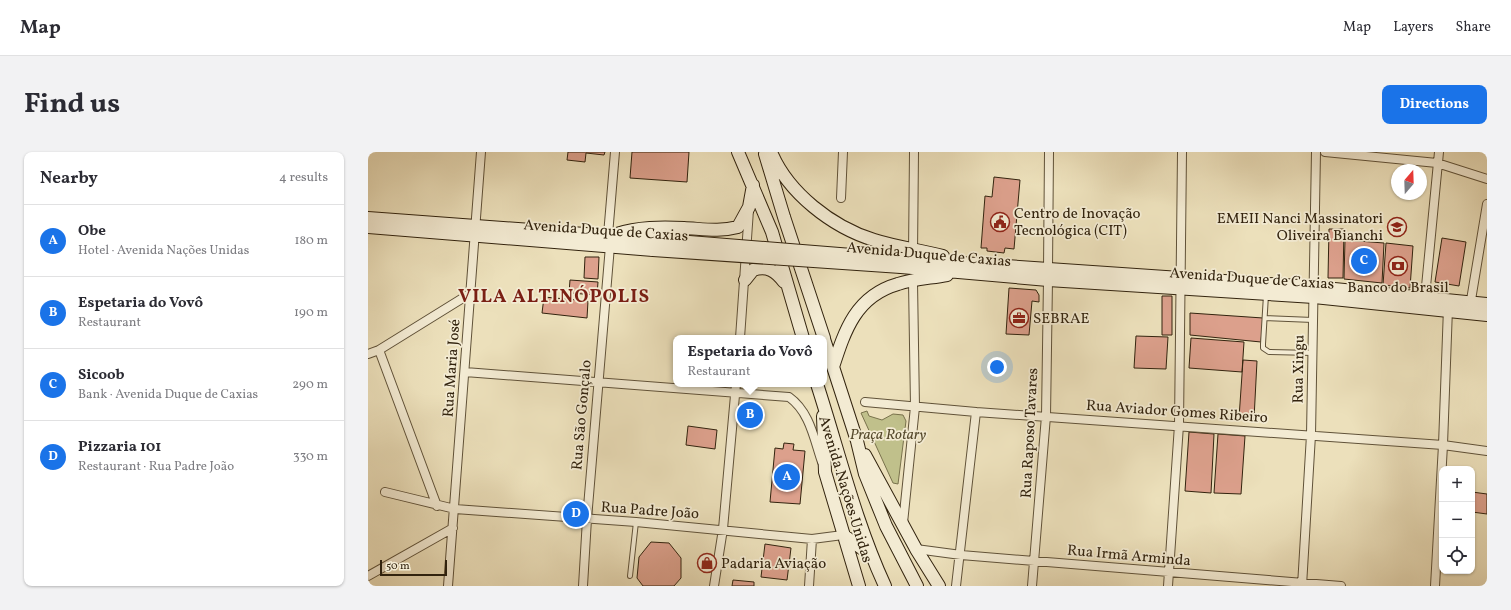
<!DOCTYPE html>
<html lang="en">
<head>
<meta charset="utf-8">
<style>
  body { margin:0; font-family:Vollkorn,serif; background:#f2f2f3; color:#2b2b33 }
  .controls { position:absolute; right:12px; bottom:12px; display:grid; overflow:hidden; border-radius:8px; box-shadow:0 1px 3px #0004 }
  .controls button { width:36px; height:36px; display:grid; place-items:center; padding:0; border:0; border-bottom:1px solid #e1e1e2; background:#fff; color:#2b2b33; font:20px sans-serif }
  .compass { position:absolute; left:1023px; top:12px; width:36px; height:36px; border-radius:50%; background:#fff; box-shadow:0 1px 3px #0004; rotate:19deg }
  .scale { position:absolute; left:12px; bottom:10px; width:67px; box-sizing:border-box; padding-left:4px; border:2px solid #32230e; border-top:0; font-size:11px; line-height:14px; white-space:nowrap; color:#32230e; -webkit-text-stroke:3px #f3ebd3; paint-order:stroke }
  .you { position:absolute; left:629px; top:215px; width:14px; height:14px; margin:-10px; border:3px solid #fff; border-radius:50%; background:#1a73e8; box-shadow:0 0 0 6px #1a73e833 }
  .badge { display:grid; place-items:center; width:26px; height:26px; border-radius:50%; background:#1a73e8; color:#fff; font-size:13px; font-weight:700 }
  .pin { position:absolute; translate:-50% -50%; border:2px solid #fff; box-shadow:0 1px 4px #0006 }
  .popup { position:absolute; left:305px; top:183px; width:154px; height:52px; box-sizing:border-box; display:grid; place-content:center; border-radius:8px; background:#fff; filter:drop-shadow(0 1px 3px #0005); font-size:13px; white-space:nowrap; color:#7c7c81 }
  .popup b { font-size:15px; color:#2b2b33 }
  .popup::after { content:''; position:absolute; left:50%; top:100%; margin-left:-8px; border:8px solid transparent; border-top-color:#fff }
  .list { margin:0; padding:0; list-style:none }
  h2 { display:flex; justify-content:space-between; align-items:center; height:52px; margin:0; padding:0 16px; font-size:17px }
  h2 small { font-size:13px; font-weight:400; color:#7c7c81 }
  .list li { display:grid; grid-template-columns:26px 1fr auto; gap:12px; align-items:center; box-sizing:border-box; height:72px; padding:0 16px; border-top:1px solid #e1e1e2 }
  .list b { display:block; font-size:15px; white-space:nowrap }
  .list p { margin:0; font-size:13px; white-space:nowrap; color:#7c7c81 }
  .list em { font-size:13px; font-style:normal; color:#7c7c81 }
  .icon { flex:none; width:22px; height:22px; fill:none; stroke:currentColor; stroke-width:2; stroke-linecap:round; stroke-linejoin:round }
  .map { position:relative; flex:none; width:1119px; height:434px; overflow:hidden; border-radius:8px }
  header { display:flex; align-items:center; gap:24px; box-sizing:border-box; height:56px; padding:0 20px; background:#fff; border-bottom:1px solid #e1e1e2 }
  header strong { font-size:19px }
  nav { display:flex; gap:22px; margin-inline-start:auto; font-size:14px }
  .intro { display:flex; align-items:center; justify-content:space-between; box-sizing:border-box; height:96px; padding:0 24px }
  h1 { margin:0; font-size:28px }
  .button { padding:10px 18px; border-radius:8px; background:#1a73e8; color:#fff; font-size:14px; font-weight:700 }
  main { display:flex; gap:24px; padding:0 24px }
  aside { flex:1; background:#fff; border-radius:8px; box-shadow:0 1px 3px #0004 }
  .map>svg:first-child { display:block }
</style>
</head>
<body>
<header>
<strong>Map</strong>
<nav><a>Map</a><a>Layers</a><a>Share</a></nav>
</header>
<div class="intro"><h1>Find us</h1><a class="button">Directions</a></div>
<main>
<aside>
<h2>Nearby<small>4 results</small></h2>
<ul class="list">
<li><span class="badge">A</span><div><b>Obe</b><p>Hotel · Avenida Nações Unidas</p></div><em>180 m</em></li>
<li><span class="badge">B</span><div><b>Espetaria do Vovô</b><p>Restaurant</p></div><em>190 m</em></li>
<li><span class="badge">C</span><div><b>Sicoob</b><p>Bank · Avenida Duque de Caxias</p></div><em>290 m</em></li>
<li><span class="badge">D</span><div><b>Pizzaria 101</b><p>Restaurant · Rua Padre João</p></div><em>330 m</em></li>
</ul>
</aside>
<div class="map">
<svg width="1119" height="434" viewBox="0 0 1119 434">
  <rect width="100%" height="100%" fill="#ece0bb"/>
  <filter id="stains"><feTurbulence type="fractalNoise" baseFrequency=".005" numOctaves="4"/><feColorMatrix values="0 0 0 0 .2 0 0 0 0 .09 0 0 0 0 .02 0 0 0 .5 -.17"/></filter>
  <radialGradient id="worn" r=".72"><stop offset=".6" stop-color="#630" stop-opacity="0"/><stop offset="1" stop-color="#630" stop-opacity=".3"/></radialGradient>
  <path fill="#c0c08b" stroke="#79724c" d="M499,259L501,264L514,268L525,262L535,263L538,269L530,332L525,331L493,261Z"/>
  <path fill="#dca08c" stroke="#32230e" d="M200,0H237L236,3L218,1L217,10L199,8Z
    M264,0H321L319,30L262,26Z
    M626,25L652,28L646,97L637,96L636,101L619,99V96H613L617,44L624,45Z
    M961,77H976L975,126H960Z
    M1074,86L1098,90L1091,134L1067,130Z
    M977,88L1016,91L1014,131L976,127Z
    M1018,91L1045,94L1042,136L1015,133Z
    M217,105H231L230,127L216,126Z
    M202,128L230,130L229,143L201,141Z
    M641,136L668,138L671,143V150L664,149L661,183L638,182Z
    M794,144H804V183H794Z
    M176,145L220,149L219,166L174,161Z
    M822,161L895,166L893,190L822,183Z
    M768,184L800,185L798,217L766,216Z
    M823,186L876,190L874,220L821,216Z
    M875,208L889,209L886,267L871,266Z
    M320,274L349,278L347,297L318,293Z
    M821,280L846,282L843,341L817,339Z
    M850,282L877,284L873,342L846,341Z
    M416,291L426,292L425,298L437,299L432,352L402,350L407,296L415,297Z
    M1104,340L1119,342V362L1104,360Z
    M283,390L301,391L313,406V426L306,434H275L269,426L271,405Z
    M397,392L423,396L419,428L393,425Z
    M365,428L386,430V434H364Z"/>
  <g fill="none" stroke-linecap="round" stroke-linejoin="round">
    <defs>
      <path id="lane" d="M898,143L895,192V196L901,200L945,201
        M897,166L945,168
        M262,424L268,370"/>
      <path id="street" d="M957,0L1069,11L1119,27
        M473,46L475,0
        M240,83L247,0
        M545,101L546,0
        M680,117L681,0
        M1057,145L1071,0
        M1102,154L1119,52
        M372,186L381,58
        M11,198L69,354
        M0,202L11,198L103,141
        M97,220L421,245C442,260 446,287 454,310
        M497,250L608,260L1075,293L1119,299
        M17,340L87,357L268,370L444,387L475,383
        M535,371L547,255L545,130
        M548,397L593,403L973,434
        M0,424L85,376
        M80,434L113,0
        M215,434L219,367L242,94
        M346,434L355,377L368,232
        M441,434L444,387
        M588,434L608,260
        M664,434L678,264L680,128
        M800,434L811,273L814,0
        M934,434L943,283L948,0
        M1067,434L1075,293L1080,156"/>
      <path id="secondary" d="M370,0L404,80L435,186
        M403,0C420,41 464,75 506,88C528,95 552,98 575,104
        M397,2L416,65L456,186
        M0,66L284,87
        M0,75L285,98
        M249,82C270,75 293,75 316,76C336,77 351,80 370,75L381,55L385,33
        M534,107L946,135L1119,152
        M533,115L680,128L946,145L1119,163
        M377,128L385,118C399,113 408,119 416,130
        M456,187L489,289L497,322L518,374L549,434
        M465,215C477,178 488,144 530,132C544,127 563,126 579,123
        M449,232C471,300 487,369 517,434
        M455,264L457,320L491,434
        M497,303L548,397L571,434
        M475,383L502,402"/>
    </defs>
    <use href="#lane" stroke="#605239" stroke-width="6"/>
    <use href="#street" stroke="#605239" stroke-width="10"/>
    <use href="#secondary" stroke="#32230e" stroke-width="14"/>
    <use href="#lane" stroke="#f3ebd3" stroke-width="4"/>
    <use href="#street" stroke="#f3ebd3" stroke-width="8"/>
    <use href="#secondary" stroke="#f3ebd3" stroke-width="12"/>
    <defs>
      <path id="secondary-bridge" d="M284,87L534,107
        M285,98L533,115"/>
    </defs>
    <use href="#secondary-bridge" stroke="#32230e" stroke-width="14" stroke-linecap="butt"/>
    <use href="#secondary-bridge" stroke="#f3ebd3" stroke-width="12"/>
  </g>
  <defs>
    <symbol id="civic-ring" viewBox="-11 -11 22 22"><circle r="9.5" fill="#f3ebd3" stroke="#8f2418" stroke-width="1.5"/><path d="M-.6-6.5H3V-4.5H.6V-3L4-1V1h2V6H-6V1h2V-1L-.6-3ZM-1.2 2.5V6h2.4V2.5Z" fill="#8f2418"/></symbol>
    <symbol id="school-ring" viewBox="-11 -11 22 22"><circle r="9.5" fill="#f3ebd3" stroke="#8f2418" stroke-width="1.5"/><path d="M0-5L7-2L0 1L-7-2ZM-4 1L0 2.5L4 1V4Q0 6-4 4Z" fill="#8f2418"/></symbol>
    <symbol id="bank-ring" viewBox="-11 -11 22 22"><circle r="9.5" fill="#f3ebd3" stroke="#8f2418" stroke-width="1.5"/><path d="M-6-4H6V4H-6ZM0-2.3a2.3 2.3 0 1 0 0 4.6a2.3 2.3 0 1 0 0-4.6Z" fill="#8f2418"/></symbol>
    <symbol id="office-ring" viewBox="-11 -11 22 22"><circle r="9.5" fill="#f3ebd3" stroke="#8f2418" stroke-width="1.5"/><path d="M-6-3h4V-5.5h4V-3h4V5H-6ZM-1-4.5V-3h2v-1.5ZM-6 0V1H6V0Z" fill="#8f2418"/></symbol>
    <symbol id="shop-ring" viewBox="-11 -11 22 22"><circle r="9.5" fill="#f3ebd3" stroke="#8f2418" stroke-width="1.5"/><path d="M-5-2.5h2.3a2.7 3.5 0 0 1 5.4 0H5L5.5 6h-11ZM-1.5-2.5h3a1.5 2.3 0 0 0-3 0Z" fill="#8f2418"/></symbol>
  </defs>
  <g fill-rule="evenodd">
    <use href="#civic-ring" x="621" y="59" width="22" height="22"/>
    <use href="#school-ring" x="1018" y="64" width="22" height="22"/>
    <use href="#bank-ring" x="1019" y="103" width="22" height="22"/>
    <use href="#office-ring" x="640" y="155" width="22" height="22"/>
    <use href="#shop-ring" x="328" y="400" width="22" height="22"/>
  </g>
  <g text-anchor="middle" stroke-width="3.5" stroke-linejoin="round" paint-order="stroke">
    <g font-size="15" fill="#32230e" stroke="#f3ebd3" text-anchor="start">
      <text x="646" y="66">Centro de Inovação<tspan x="646" dy="17">Tecnológica (CIT)</tspan></text>
      <text x="1015" y="71" text-anchor="end">EMEII Nanci Massinatori<tspan x="1015" dy="17">Oliveira Bianchi</tspan></text>
      <text x="1030" y="140" text-anchor="middle">Banco do Brasil</text>
      <text x="665" y="171">SEBRAE</text>
      <text x="353" y="416">Padaria Aviação</text>
    </g>
    <g font-size="15" fill="#32230e" stroke="#f3ebd3">
      <text transform="translate(238 78) rotate(4)" y="5">Avenida Duque de Caxias</text>
      <text transform="translate(561 102) rotate(5)" y="5">Avenida Duque de Caxias</text>
      <text transform="translate(884 126) rotate(4)" y="5">Avenida Duque de Caxias</text>
      <text transform="translate(83 216) rotate(-86)" y="5">Rua Maria José</text>
      <text transform="translate(930 217) rotate(-89)" y="5">Rua Xingu</text>
      <text transform="translate(809 259) rotate(4)" y="5">Rua Aviador Gomes Ribeiro</text>
      <text transform="translate(213 263) rotate(-85)" y="5">Rua São Gonçalo</text>
      <text transform="translate(661 281) rotate(-87)" y="5">Rua Raposo Tavares</text>
      <text transform="translate(478 337) rotate(73)" y="5">Avenida Nações Unidas</text>
      <text transform="translate(282 358) rotate(4)" y="5">Rua Padre João</text>
      <text transform="translate(761 403) rotate(5)" y="5">Rua Irmã Arminda</text>
    </g>
    <g font-size="15" font-style="italic" fill="#564a2d" stroke="#f3ebd3">
      <text x="520" y="287">Praça Rotary</text>
    </g>
    <g font-size="19" font-weight="bold" letter-spacing="1" fill="#7a1f14" stroke="#f3ebd3">
      <text x="186" y="150">VILA ALTINÓPOLIS</text>
    </g>
  </g>
  <rect width="100%" height="100%" filter="url(#stains)"/>
  <rect width="100%" height="100%" fill="url(#worn)"/>
</svg>
<div class="controls">
<button>+</button>
<button>−</button>
<button><svg class="icon" aria-label="locate" viewBox="0 0 24 24"><circle cx="12" cy="12" r="6"/><path d="M12 2v4M12 18v4M2 12h4M18 12h4"/></svg></button>
</div>
<svg class="compass" viewBox="-18 -18 36 36"><path d="M0-13l5 13h-10z" fill="#e53935"/><path d="M0 13l5-13h-10z" fill="#7c7c81"/></svg>
<div class="scale">50 m</div>
<div class="you"></div>
<div class="pin badge" style="left:419px;top:325px">A</div>
<div class="pin badge" style="left:382px;top:263px">B</div>
<div class="popup"><b>Espetaria do Vovô</b>Restaurant</div>
<div class="pin badge" style="left:996px;top:109px">C</div>
<div class="pin badge" style="left:208px;top:362px">D</div>
</div>
</main>
</body>
</html>
